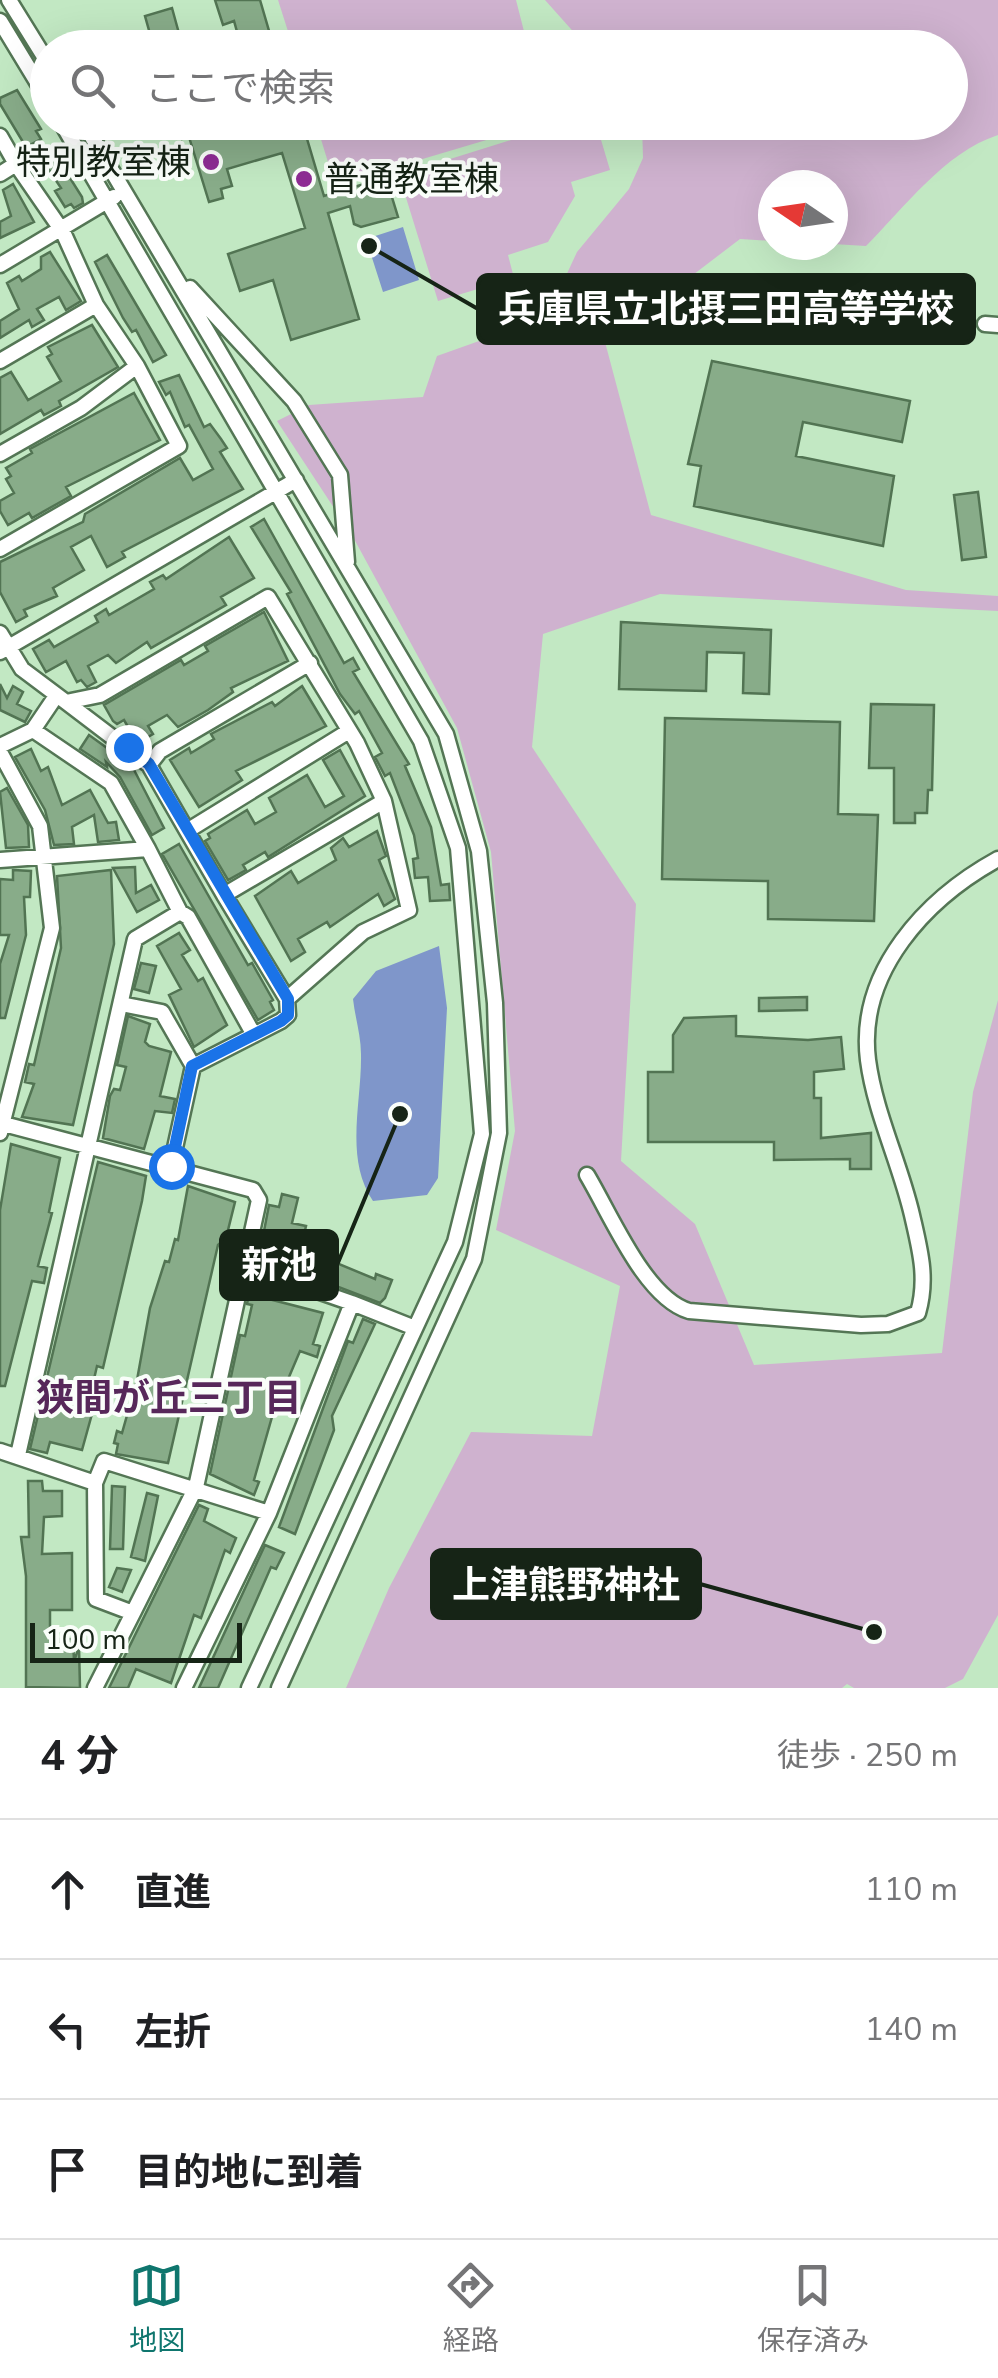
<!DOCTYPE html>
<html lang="ja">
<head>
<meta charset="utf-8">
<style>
  body { margin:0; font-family:"Nunito Sans","Noto Sans JP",sans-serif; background:#f2f2f2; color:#202124 }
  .compass { position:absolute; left:758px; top:170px; width:90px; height:90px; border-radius:50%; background:#fff; box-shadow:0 10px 40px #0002; rotate:283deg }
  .scale { position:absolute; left:30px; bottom:25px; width:212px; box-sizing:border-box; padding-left:10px; border:5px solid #162416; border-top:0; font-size:28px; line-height:35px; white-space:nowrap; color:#162416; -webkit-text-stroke:8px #fafefa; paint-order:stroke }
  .stop { position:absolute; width:30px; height:30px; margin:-22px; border:8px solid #1a73e8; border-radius:50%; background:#fff }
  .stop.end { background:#1a73e8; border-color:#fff; box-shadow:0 2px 10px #0008 }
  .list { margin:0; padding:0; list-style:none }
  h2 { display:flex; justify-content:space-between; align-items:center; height:130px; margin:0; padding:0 40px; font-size:42px }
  h2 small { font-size:32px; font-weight:400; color:#757577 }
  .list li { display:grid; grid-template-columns:65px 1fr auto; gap:30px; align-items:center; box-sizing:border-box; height:140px; padding:0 40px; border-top:2px solid #e0e0e0 }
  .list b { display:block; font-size:38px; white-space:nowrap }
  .list em { font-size:32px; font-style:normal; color:#757577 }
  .icon { flex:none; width:55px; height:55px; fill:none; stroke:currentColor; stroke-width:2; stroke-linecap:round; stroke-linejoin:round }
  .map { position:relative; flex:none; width:998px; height:1688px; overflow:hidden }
  .search { position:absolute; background:#fff; box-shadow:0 10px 40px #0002; left:30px; right:30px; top:30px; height:110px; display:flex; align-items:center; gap:25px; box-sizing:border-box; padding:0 35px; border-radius:55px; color:#757577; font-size:38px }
  .sheet { height:550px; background:#fff }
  nav { display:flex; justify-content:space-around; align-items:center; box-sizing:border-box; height:140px; border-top:2px solid #e0e0e0; background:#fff; font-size:28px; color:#757577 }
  nav a { display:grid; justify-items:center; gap:5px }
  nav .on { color:#0f766e }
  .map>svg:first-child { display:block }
</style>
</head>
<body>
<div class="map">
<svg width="998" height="1688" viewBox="0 0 998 1688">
  <rect width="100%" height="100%" fill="#c2e8c3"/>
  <path fill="#cfb2cf" d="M278,0H516L528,47H293Z
    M545,0H998V135C945,152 904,208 866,246L833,244V185H773V241L740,239L605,342L651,515L906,590L998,596V611L660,594L543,634L532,747L636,904L621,1161L695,1224L754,1365L942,1353L973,1092L998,1000V1615L963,1679L945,1688H854L847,1684L842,1688H346L389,1588L471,1432L592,1436L620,1286L496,1230L515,1131L491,852L457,728L353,537L277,421L309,405L423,397L437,356L496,335H522L545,321L577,252L629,189L643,158L642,123L950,122V48L587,47Z
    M547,122L335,185L316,123V122Z
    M556,122L596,123L610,170L571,182L575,196L548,242L508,255L514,278L438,301L399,175L556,126Z"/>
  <path fill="#7f96ca" d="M403,227L419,280L383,292L366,239Z
    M439,946L447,1008L438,1178L427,1195L373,1201C344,1158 362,1102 361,1054C361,1036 355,1017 353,999L376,971Z"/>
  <path fill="#88ac89" stroke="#527453" stroke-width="2.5" d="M215,0H260L274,48L241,46L234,21L223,25Z
    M172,8L183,48H154L145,16Z
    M17,90L41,129L36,131L41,139L26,147L0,104V98Z
    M177,122H302L324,196L394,175L399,191L391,194L398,217L361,227L354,224L350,206L328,213L359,319L291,340L273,280L240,291L228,254L305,228L282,153L227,169L232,186L221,189L223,198L209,202L189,137L182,139Z
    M51,148L82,197L83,203L74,208L71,204L65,207L55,191L61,188L39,155Z
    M13,184L34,222L0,238V222L11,216L3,190Z
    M50,252L81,301L66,310L59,297L37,309L44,320L32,327L29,320L0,338V321L19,309L7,283L19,276L22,281L41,269V257Z
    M107,255L166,355L153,362L136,330L132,332L123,318L95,262Z
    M92,325L118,367L59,401L61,406L44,415L41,410L0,434V378L11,372L28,400L61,381L47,357L52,354L48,347Z
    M712,361L910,401L902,442L803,422L796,456L894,476L883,546L694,506L701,466L688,464Z
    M179,375L204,427L210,424L221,439L227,448L220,452L243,489L122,552L125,557L107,567L91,536L71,547L84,570L53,588L57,596L24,610L27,616L16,622L0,592V562L83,522L85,514L180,458L193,480L213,469L189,425L185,427L170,392L166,395L159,382Z
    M134,393L160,440L66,487L71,496L32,518L29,513L8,525L0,511V501L14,493L6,479L11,476L6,468L32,453L30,449Z
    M978,492L986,557L962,560L954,495Z
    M264,519L344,663L353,658L359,669L353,672L409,764L405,766L431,827L441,885L449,884L450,900L430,901L428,877L415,878L413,859L418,858L414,835L390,773L385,776L375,757L382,753L359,711L355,714L340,694L287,594L291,592L251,527Z
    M229,537L254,578L221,597L226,605L151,648L147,642L116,663L108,655L88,666L96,682L87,687L81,680L77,682L66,661L46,672L33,649L49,640L54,647L98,622L95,616L106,609L109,615L154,589L150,582L163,575L166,579Z
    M264,612L288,661L231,688L233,692L208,710L178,727L167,715L148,726L153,734L141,741L135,739L124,720L117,724L113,721L104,705L181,660L184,665L208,651L205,646Z
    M621,622L771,630L769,694L743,693L744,653L707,652L706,691L619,689Z
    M0,684L7,698L13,686L23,692L17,704L31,711L25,722L0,710Z
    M302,686L326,726L236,771L242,780L199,807L170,760L189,748L191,753L214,739L211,734L272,702L275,706Z
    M871,704L934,705L932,790H928L927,813H915V823H894V768H869Z
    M665,718L840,722L838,814L878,815L874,921L768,919V881L662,879Z
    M89,735L132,766L164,828L152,835L120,777L106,762L107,767L80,749Z
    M31,749L41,771L48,767L62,805L90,790L108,823L116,822L119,840L98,842L94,815L72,827L74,844L54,845L45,810L15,757Z
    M340,750L365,796L268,857L265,852L243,865L246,870L228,880L205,841L210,838L208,834L247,810L255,824L276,812L269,798L307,775L325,807L344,796L323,760Z
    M7,788L28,825L29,847L6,848L0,792Z
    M377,831L386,856L379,860L395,899L384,906L378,894L330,927L327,922L298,939L305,952L291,961L255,896L291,871L298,883L336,860L331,848L343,838L349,847Z
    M179,844L248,965L252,963L273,1000L270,1002L274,1010L258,1020L162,854Z
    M135,867L136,893L151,885L159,900L137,912L113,868Z
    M13,870L31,871L30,897H24L26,935L5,1018H0V964L9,935H0V879L13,880Z
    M111,870L114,944L73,1125L22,1117L34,1084L25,1082L29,1064L34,1065L61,948L57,876Z
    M179,933L190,950L182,955L198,981L203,978L227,1025L194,1047L169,995L181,989L157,946Z
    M141,963L156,966L149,993L134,989Z
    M807,997V1010L759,1011V998Z
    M128,1016L150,1024L145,1042L149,1046L171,1052L160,1096L175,1099L172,1113L155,1111L144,1149L103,1138L110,1096L114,1089L120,1090L126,1067L117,1065Z
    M736,1016V1036L808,1040L841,1037L844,1069L814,1072V1098H821V1138L871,1133V1169H850V1159L774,1160V1142H648V1072H673V1035L684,1018Z
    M11,1144L60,1158L49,1212L52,1213L38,1266L47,1268L44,1283L32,1281L5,1386H0V1210Z
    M98,1162L146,1176L142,1201L103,1368L97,1366L89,1401L95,1403L82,1450L50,1442L47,1453L30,1449Z
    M188,1186L235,1202L226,1238L218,1245L168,1463L116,1454L118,1444L114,1443L117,1431L122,1433L137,1380L150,1308L165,1261L169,1262L175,1239L178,1240Z
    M282,1194L298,1198L292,1223L306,1226L299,1257L273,1251L271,1260L259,1257L269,1205L279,1207Z
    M310,1252L375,1279L376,1274L392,1280L385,1298L380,1303L302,1273Z
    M251,1284L263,1287L261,1297L323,1313L313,1344L320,1346L317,1357L300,1351L272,1417L254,1480L259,1482L254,1495L210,1474L240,1335L245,1336L252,1305L247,1304Z
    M363,1319L375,1324L332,1416L334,1430L295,1534L279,1527L348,1341L353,1343Z
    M28,1481H42L43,1491H62V1516L44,1517L42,1554L72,1553V1610H50V1639H73L74,1661L79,1647L80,1688L26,1687V1576L21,1537H29Z
    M112,1486L125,1487L123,1549H110Z
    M147,1493L158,1496L145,1561L131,1557Z
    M199,1505L208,1509L204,1521L236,1538L230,1553L225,1550L201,1618L194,1615L171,1683L136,1669L128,1688H109Z
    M265,1545L284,1553L276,1569L271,1567L218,1688H199Z
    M117,1568L131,1570L122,1592L109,1587Z"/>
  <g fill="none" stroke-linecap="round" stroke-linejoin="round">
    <defs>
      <path id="minor" d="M9,0L48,63
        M0,21L48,100
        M61,122L421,741L458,848L482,1134L455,1242L249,1688
        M83,122L446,734L479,851L495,1003L499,1133L474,1259L279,1688
        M0,136L16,164L0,174
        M0,265L114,197
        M190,288L294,401L340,475L347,562
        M985,324L998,325
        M0,361L96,305
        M0,454L81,408L137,366
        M0,549L179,446L137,366L96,305L63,232L16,164
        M0,633L22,669L66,702L100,695L268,597L357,743L384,801
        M0,652L296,480
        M310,663L160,751L149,765L187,831L349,731
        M66,702L149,765
        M33,730L111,783L148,849
        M0,746L33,730L56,696
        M0,752L40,826L52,928L0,1133
        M384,801L409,910L363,932L287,999L224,895Z
        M187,831L224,895
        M0,860L148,849L180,912L135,939L18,1455
        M180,912L188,917L254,1035
        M121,1004L162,1012L193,1066L171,1166
        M193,1066L281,1021L288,1015L287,999
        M0,1123L253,1190L259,1200L196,1487L133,1613
        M587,1175C611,1215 645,1298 689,1311L861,1325L888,1324L918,1313C928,1278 920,1250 912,1215C900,1163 875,1113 868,1060C857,971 927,898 998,859
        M245,1266L352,1303
        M0,1451L95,1483L96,1599L133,1613L95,1688
        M95,1483L104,1461L269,1513
        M184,1688L269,1513L352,1303L415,1328"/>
    </defs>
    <use href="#minor" stroke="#547655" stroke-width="19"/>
    <use href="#minor" stroke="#fff" stroke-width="14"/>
  </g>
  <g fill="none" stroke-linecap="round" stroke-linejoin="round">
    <path stroke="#1a73e8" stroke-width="12" d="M128,747L149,764L288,999V1015L281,1021L192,1066L171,1166"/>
  </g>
  <g fill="#8e2c94" stroke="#fafefa" stroke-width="4">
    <circle cx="211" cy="162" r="10"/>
    <circle cx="304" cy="179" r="10"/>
  </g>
  <g text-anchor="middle" stroke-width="8" stroke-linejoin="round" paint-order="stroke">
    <g font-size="35" fill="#162416" stroke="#fafefa" text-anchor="end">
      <text x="191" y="174">特別教室棟</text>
      <text x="324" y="191" text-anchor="start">普通教室棟</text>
    </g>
    <g font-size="38" font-weight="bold" fill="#57285a" stroke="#fafefa">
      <text x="169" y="1411">狭間が丘三丁目</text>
    </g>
  </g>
  <path fill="none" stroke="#162416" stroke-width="4" d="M369 246L478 309M400 1114L337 1265M874 1632L700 1584"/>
  <g fill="#162416" stroke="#fafefa" stroke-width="4">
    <circle cx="369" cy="246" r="10"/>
    <circle cx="400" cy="1114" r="10"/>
    <circle cx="874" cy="1632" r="10"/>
  </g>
  <g fill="#162416" stroke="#162416" stroke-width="4">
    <rect x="478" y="275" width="496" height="68" rx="10"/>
    <rect x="221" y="1231" width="116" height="68" rx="10"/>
    <rect x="432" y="1550" width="268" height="68" rx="10"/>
  </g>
  <g font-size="38" text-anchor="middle" font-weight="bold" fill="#fff">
    <text x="726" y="322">兵庫県立北摂三田高等学校</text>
    <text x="279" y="1278">新池</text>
    <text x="566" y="1598">上津熊野神社</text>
  </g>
</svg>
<svg class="compass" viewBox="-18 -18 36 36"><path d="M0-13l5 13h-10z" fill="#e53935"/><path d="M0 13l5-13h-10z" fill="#757577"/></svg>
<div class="scale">100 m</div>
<div class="stop" style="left:171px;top:1166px"></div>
<div class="stop end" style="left:128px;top:747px"></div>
<div class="search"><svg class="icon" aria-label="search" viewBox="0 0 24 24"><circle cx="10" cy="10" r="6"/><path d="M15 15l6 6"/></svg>ここで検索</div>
</div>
<section class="sheet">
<h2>4 分<small>徒歩 · 250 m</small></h2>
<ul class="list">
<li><svg class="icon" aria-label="ahead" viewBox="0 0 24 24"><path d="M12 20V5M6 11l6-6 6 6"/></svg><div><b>直進</b></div><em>110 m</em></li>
<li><svg class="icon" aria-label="left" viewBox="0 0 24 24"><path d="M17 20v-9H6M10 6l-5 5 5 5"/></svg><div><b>左折</b></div><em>140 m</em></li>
<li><svg class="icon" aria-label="arrive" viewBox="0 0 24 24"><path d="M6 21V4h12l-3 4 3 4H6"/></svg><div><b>目的地に到着</b></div></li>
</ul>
</section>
<nav>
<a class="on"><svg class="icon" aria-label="map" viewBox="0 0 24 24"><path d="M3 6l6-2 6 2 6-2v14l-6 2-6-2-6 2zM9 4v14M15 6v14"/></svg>地図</a>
<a><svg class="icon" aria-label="directions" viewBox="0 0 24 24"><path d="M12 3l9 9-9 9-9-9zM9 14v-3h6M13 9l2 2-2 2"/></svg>経路</a>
<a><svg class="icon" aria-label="saved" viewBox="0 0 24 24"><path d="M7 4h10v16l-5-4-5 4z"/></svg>保存済み</a>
</nav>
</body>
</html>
